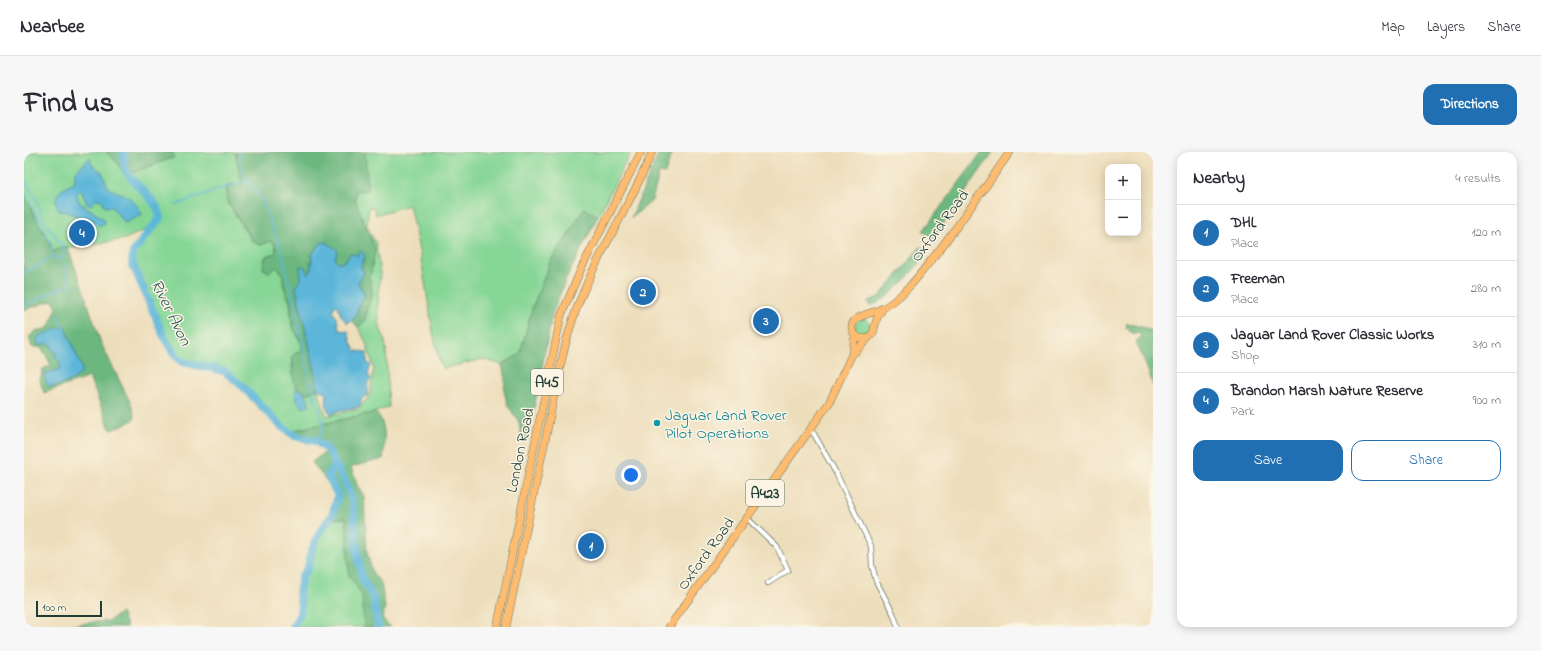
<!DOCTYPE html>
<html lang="en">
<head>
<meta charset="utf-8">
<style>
  body { margin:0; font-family:"Indie Flower",sans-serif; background:#f7f7f7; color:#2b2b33 }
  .controls { position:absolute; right:12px; top:12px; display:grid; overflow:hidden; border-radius:8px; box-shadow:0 2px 10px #0003 }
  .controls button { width:36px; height:36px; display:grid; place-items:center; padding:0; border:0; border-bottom:1px solid #e1e1e2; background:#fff; color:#2b2b33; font:20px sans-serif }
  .scale { position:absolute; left:12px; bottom:10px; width:66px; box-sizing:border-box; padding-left:4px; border:2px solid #1f3d34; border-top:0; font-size:11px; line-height:14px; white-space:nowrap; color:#1f3d34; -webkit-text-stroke:3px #fcf5e5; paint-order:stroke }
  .you { position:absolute; left:607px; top:323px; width:14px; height:14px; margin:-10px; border:3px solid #fff; border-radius:50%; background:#1a73e8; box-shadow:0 0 0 6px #1a73e833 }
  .badge { display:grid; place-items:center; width:26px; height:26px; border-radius:50%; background:#1f6fb2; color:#fff; font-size:13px; font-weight:700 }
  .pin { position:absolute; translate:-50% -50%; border:2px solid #fff; box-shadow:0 1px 4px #0006 }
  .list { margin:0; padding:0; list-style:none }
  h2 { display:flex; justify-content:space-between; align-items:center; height:52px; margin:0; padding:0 16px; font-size:17px }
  h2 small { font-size:13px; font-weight:400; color:#7c7c81 }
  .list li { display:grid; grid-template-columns:26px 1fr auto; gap:12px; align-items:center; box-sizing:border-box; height:56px; padding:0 16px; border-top:1px solid #e1e1e2 }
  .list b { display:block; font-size:15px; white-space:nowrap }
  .list p { margin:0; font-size:13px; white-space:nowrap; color:#7c7c81 }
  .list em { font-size:13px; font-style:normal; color:#7c7c81 }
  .actions { display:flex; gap:8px; padding:12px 16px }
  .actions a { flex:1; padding:9px 0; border:1px solid #1f6fb2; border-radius:12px; text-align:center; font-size:14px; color:#1f6fb2 }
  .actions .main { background:#1f6fb2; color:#fff }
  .map { position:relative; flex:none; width:1129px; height:475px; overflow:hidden; border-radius:12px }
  header { display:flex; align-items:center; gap:24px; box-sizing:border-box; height:56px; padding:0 20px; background:#fff; border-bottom:1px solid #e1e1e2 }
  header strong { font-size:19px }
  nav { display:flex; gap:22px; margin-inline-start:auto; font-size:14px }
  .intro { display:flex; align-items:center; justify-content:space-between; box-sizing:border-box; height:96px; padding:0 24px }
  h1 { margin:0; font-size:28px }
  .button { padding:10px 18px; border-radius:12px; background:#1f6fb2; color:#fff; font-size:14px; font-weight:700 }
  main { display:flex; gap:24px; padding:0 24px }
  aside { flex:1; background:#fff; border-radius:12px; box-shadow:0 2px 10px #0003 }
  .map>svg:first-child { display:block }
</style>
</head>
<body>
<header>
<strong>Nearbee</strong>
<nav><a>Map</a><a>Layers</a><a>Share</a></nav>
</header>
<div class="intro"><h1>Find us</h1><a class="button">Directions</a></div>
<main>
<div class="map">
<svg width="1129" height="475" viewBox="0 0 1129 475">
  <rect width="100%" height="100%" fill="#fcf5e5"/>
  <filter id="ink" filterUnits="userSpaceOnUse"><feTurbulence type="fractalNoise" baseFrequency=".025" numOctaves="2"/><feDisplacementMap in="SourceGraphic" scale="8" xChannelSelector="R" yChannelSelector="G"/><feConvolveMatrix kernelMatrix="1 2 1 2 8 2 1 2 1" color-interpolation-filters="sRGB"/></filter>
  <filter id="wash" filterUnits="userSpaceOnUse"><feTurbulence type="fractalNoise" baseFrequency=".012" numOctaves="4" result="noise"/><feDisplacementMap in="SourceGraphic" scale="16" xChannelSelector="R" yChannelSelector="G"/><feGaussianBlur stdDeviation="0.9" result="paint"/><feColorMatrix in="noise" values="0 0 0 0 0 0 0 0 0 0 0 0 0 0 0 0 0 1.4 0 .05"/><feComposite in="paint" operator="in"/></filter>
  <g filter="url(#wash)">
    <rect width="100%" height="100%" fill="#eddebb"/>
    <path fill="#86d696" stroke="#528a65" d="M0,0H100V12L105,25L107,21L151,5L147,0H211L218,31L203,33V50L227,88L236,93L248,89L251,92L253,101L242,104L239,116L253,114L258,119L260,135L266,150L268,173L278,193L277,200H273L269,203L268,214L272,235L282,242L293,237L294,238L302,264L335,257L346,243L350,216L342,190L334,175L340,169L348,139L345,126L351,97L331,48L332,39L341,0H607L574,64L560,57L545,82L527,108L509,154L496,202L478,213L459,207L418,217C408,185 405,152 399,119C395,97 390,75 385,53L352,63L350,56L345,55L343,74L352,92L356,121L354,158L356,176L360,185L362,195L365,255L352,260L271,278V284L258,275L217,233L200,219L158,210L151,203L141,187L108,111L109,100L130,74L101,87L31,99L0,153Z
      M831 175a8 8 0 1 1 16 0a8 8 0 1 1-16 0Z
      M311,314L354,475H270L276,461L277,454L275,442L278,424L284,416L287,400L295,381L308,363L314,344L304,323Z"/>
    <path fill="#6cb77f" stroke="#467a5a" d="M82,0H147L151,5L101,23L94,12Z
      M211,0H341L344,38L332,39L331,48L351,97L346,127L348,139L341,169L334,175L328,169L333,163L335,153L341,143L334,131L340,121L337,114L340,107L335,103V104L326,101L321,109L316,111L313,110L311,106L313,101L302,90C286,95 287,106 287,120L284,123L276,117C279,129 274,128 272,137L292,223L293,237L282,242L276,237H273L269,225V203L273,200H277C280,186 272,185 269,174C266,166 268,157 266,149C264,144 261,140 260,134C259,126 259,121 253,115L245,120L239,117L241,105L252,101L251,92L247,89L236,93L228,88L203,49V33L218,31Z
      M635,0H648L641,22L635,21L628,49L607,66Z
      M958,0H969L909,87L899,79Z
      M0,43L29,99L43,94L63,148L61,151L64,152L77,191L107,252L111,267L88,278L86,277L65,225L20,241L16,228L19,217L27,213L18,196L8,195L5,185L10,180L24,176L33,156L29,148L0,158Z
      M560,56L574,64L542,127L528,163L504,288L498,287L495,270L484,254L480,239L481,226L478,213L496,202L509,154L527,108L545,82Z
      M897,94L904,100C894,113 862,154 845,153L844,149L855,145Z
      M1103,171L1124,177L1129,182V234L1123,216L1112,190L1117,184L1114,181H1108L1102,176Z
      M352,260C363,272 361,292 359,307L327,315L334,335L340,344L343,401L349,422L357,431L361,455L358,467L367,475H340L338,443L325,423L322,366L306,368L314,344L288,310L304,298L292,289L271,284V278Z
      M97,461L103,475H41L69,470L84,469Z"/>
    <path fill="#5bb6d9" stroke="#3d7a86" d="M66,6L68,13L78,20L84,36C101,43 110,45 118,63L101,71L88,55H81L78,48L73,47L67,53L63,52L57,38L53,41L54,47L58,53H61V54L81,68L80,72L75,74L69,68L55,65L43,60L35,59C26,43 38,36 51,31V20Z
      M302,90L314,98L311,106L313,110L316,111L321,109L327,101L335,104V99H337L341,104L337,114L340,121L334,131L341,143C339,147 335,151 334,155C332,164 332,167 323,171L316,162L314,154L311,153L309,159L313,166L315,178L324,179L327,190L332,199L343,200V210L347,213L344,222L347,227L343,232L344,234V243L338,246L336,254L331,256L317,258L307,262C301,257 302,250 303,242L299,239L293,237L292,223L272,137L273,132L277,128L276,114L281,115L284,123L287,120L288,102L296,92Z
      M41,175L58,216L57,222C48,228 34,236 24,234L21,228V221L36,217V210L31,205L33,200L27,198L28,193L21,191L17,194L14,193L13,187L15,184L34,176Z
      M273,237H276C282,241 285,247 285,254L279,256L273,249L271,240Z"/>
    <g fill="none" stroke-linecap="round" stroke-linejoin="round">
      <path stroke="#5bb6d9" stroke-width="1.5" d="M215,0L216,12L222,25L237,47L258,100L288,236L299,270L297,281L292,289
        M0,26L12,47L21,71L39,94L40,101L38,107L45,134L40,135L0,153
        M0,38L27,91L29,105
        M152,53L173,45L224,28
        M0,121L29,105L38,107
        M33,164L39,175"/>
      <path stroke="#5bb6d9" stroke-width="8" d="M100,0C100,4 99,9 100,13C106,35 134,43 136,66L109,100L108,111L141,187L151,203L158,210L200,219L217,233L258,275L271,284L292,289L304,298L322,332L329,352L333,397L338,427L349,445L354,475
        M269,475L276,461L277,454L275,442L278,424L284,416L287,400L295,381L308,363L314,344L304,323L311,314"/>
    </g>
  </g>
  <g filter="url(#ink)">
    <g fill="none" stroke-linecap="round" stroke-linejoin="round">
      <defs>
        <path id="minor" d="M785,278L790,282L812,321L847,394L848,413L852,429L869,461L874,475
          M723,366L753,395L764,418L744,431"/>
        <path id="highway" d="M844,186C834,189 822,178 831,168C836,163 852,160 859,156C867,152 876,144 883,137C895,125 905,110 916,97C940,65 963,33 986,0
          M830,201L849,181L853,166L859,156
          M473,475L537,164L557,117L617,0
          M482,475C494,418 506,360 518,303C528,259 534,213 548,170C567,110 605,58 628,0
          M645,475L805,251L828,202L831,184"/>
      </defs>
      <use href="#minor" stroke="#677563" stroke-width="6"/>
      <use href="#highway" stroke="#677563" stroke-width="8"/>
      <use href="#minor" stroke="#fff" stroke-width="4.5"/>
      <use href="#highway" stroke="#febc70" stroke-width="7"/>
    </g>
  </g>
  <circle fill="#0f9aa8" stroke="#fcf5e5" stroke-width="1.5" cx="633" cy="271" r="4"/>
  <g text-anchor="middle" stroke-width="3" stroke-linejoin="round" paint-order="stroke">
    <g fill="#fcf5e5" stroke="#617469" stroke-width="1">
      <rect x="507" y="217" width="32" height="26" rx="3"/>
      <rect x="722" y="328" width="38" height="26" rx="3"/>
    </g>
    <g font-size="15" font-weight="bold" fill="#1f3d34">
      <text x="523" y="235">A45</text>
      <text x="741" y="346">A423</text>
    </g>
    <g font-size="16" fill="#1f3d34" stroke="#fcf5e5">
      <text transform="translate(915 73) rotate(-53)" y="6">Oxford Road</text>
      <text transform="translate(495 298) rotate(-78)" y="6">London Road</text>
      <text transform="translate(681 401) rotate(-54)" y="6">Oxford Road</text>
    </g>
    <g font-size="16" fill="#0d838f" stroke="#fcf5e5" text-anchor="start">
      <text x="641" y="268">Jaguar Land Rover<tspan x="641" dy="18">Pilot Operations</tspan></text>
    </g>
    <g font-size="17" font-style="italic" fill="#2e5b5d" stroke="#fcf5e5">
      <text transform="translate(148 160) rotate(64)" y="6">River Avon</text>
    </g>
  </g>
</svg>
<div class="controls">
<button>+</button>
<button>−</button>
</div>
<div class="scale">100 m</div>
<div class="you"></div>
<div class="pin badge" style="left:567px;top:394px">1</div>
<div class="pin badge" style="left:619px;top:140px">2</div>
<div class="pin badge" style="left:742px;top:169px">3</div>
<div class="pin badge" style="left:58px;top:81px">4</div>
</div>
<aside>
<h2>Nearby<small>4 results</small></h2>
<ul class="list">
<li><span class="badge">1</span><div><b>DHL</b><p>Place</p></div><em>120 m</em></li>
<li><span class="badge">2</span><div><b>Freeman</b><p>Place</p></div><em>280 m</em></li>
<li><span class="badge">3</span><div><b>Jaguar Land Rover Classic Works</b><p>Shop</p></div><em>310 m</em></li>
<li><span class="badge">4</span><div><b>Brandon Marsh Nature Reserve</b><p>Park</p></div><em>900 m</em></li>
</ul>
<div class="actions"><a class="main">Save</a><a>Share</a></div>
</aside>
</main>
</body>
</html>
